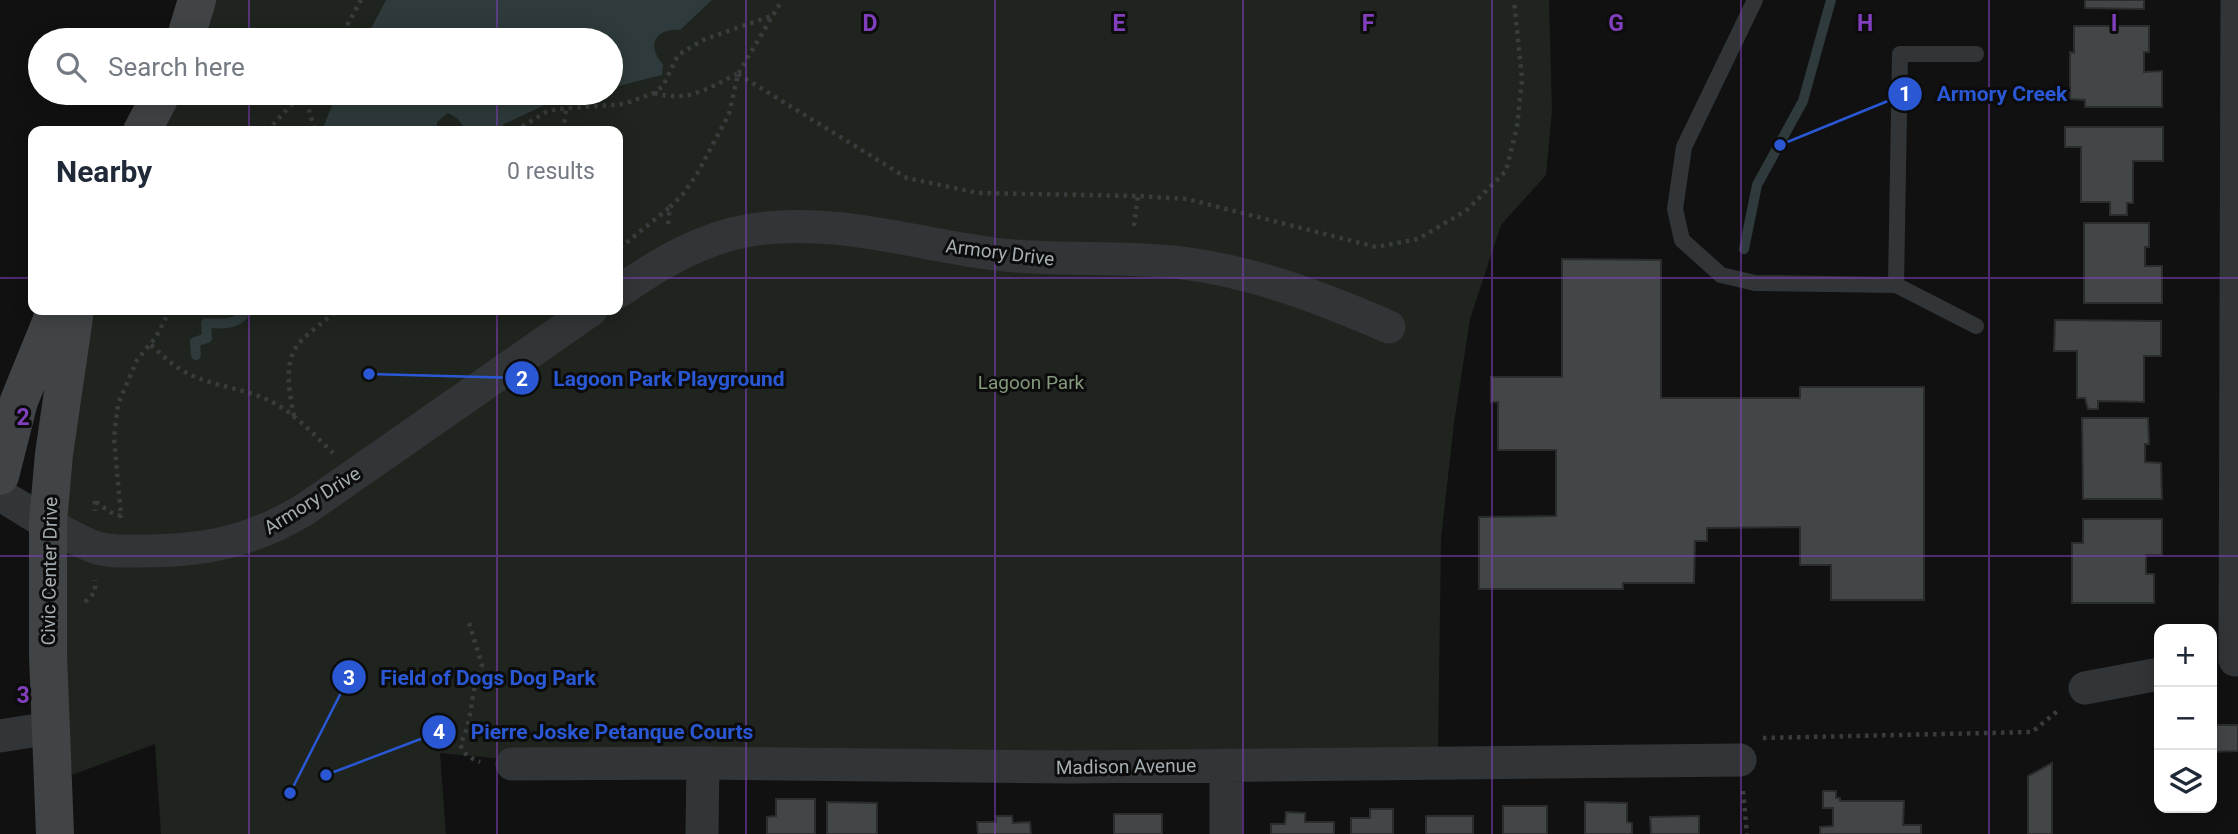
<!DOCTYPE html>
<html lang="en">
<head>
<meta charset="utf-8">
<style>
  body { margin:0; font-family:Roboto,sans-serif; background:#f6f6f7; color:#1f2937 }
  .controls { position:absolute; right:21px; bottom:21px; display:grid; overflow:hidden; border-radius:14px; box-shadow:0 4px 18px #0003 }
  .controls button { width:63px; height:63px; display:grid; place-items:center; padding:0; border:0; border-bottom:2px solid #e0e1e3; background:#fff; color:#1f2937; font:35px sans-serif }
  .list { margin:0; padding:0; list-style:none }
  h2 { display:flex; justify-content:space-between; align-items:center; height:91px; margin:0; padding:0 28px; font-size:30px }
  h2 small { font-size:23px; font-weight:400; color:#747a83 }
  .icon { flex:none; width:38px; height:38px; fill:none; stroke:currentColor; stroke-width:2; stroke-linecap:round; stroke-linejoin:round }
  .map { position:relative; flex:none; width:2238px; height:834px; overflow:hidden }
  .search { position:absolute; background:#fff; box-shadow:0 4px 18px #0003; left:28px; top:28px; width:595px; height:77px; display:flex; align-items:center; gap:18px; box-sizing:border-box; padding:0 24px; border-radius:38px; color:#747a83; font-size:26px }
  .panel { position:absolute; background:#fff; box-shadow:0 4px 18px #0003; left:28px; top:126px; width:595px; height:189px; border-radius:14px }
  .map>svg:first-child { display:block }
</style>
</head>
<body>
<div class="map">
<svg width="2238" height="834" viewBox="0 0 2238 834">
  <rect width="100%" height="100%" fill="#111112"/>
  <path fill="#1f241e" d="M197,0H1549L1552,110L1546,175L1501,225L1470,319L1454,423L1441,539L1438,751L535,762L440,753L446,834H161L155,744L72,775L66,726L59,571L79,310H618V131H142L162,93H611V40H185Z"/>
  <path fill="#2e3a3b" d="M386,0H712L680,30C655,28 646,46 663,64L662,75L611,88V40H365Z
    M337,93H602L590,99L584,93L568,94L504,124L498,131H467L457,118L448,113L437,122V131H324L323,128Z"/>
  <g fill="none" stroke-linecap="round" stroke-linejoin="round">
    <path stroke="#2e3a3b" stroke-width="10" d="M1744,249L1757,185L1803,101L1831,0
      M196,355L195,342L207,338L206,323C221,324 239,326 246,310"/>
  </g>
  <path fill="#434647" stroke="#2b2c2e" stroke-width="2" d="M2085,0H2144V9L2085,8Z
    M2074,26H2149V52H2144V72L2162,71V107H2085V100L2070,99V52L2074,53Z
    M2065,127H2163V161H2133V203H2127V215H2110V202H2081V147H2065Z
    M2084,223H2149V247H2145V266H2162V303H2084Z
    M1562,259L1661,260V398H1800V387H1924V600H1831V565H1800V527L1707,528V541H1695L1694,583H1623V589H1479V517L1556,516V450H1498V402H1491V377H1562Z
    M2055,320L2161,321V356H2144V402L2098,401V409H2088L2085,398H2077V351H2054Z
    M2082,418H2148L2149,444H2145V462L2161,463L2162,499H2083Z
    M2083,519H2162V555H2146V574H2154V603H2072V543H2083Z
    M2212,725H2238V751L2212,752Z
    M2052,763V834H2028V776Z
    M1823,791H1836V798H1840V801H1904L1903,825H1921V834H1820V827L1833,826V808H1823Z
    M776,799H815V834H767V817L776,816Z
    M827,802L877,803V834H827Z
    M1585,802L1627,803V822L1632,823V834H1585Z
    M1503,806H1547V834H1503Z
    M1370,809H1393V834H1351V818H1370Z
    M1286,812L1305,813V822H1334V834H1271V824H1285Z
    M1114,814H1162V834H1114Z
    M996,816H1012L1013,823L1030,822L1031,834H978L977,822H996Z
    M1426,816H1473V834H1426Z
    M1699,816V834H1651L1650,817Z"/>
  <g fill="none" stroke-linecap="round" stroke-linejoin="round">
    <path stroke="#383c3d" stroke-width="4.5" stroke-dasharray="3.5 5" stroke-linecap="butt" d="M339,40L361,0
      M738,74L907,178L978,193L1138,196L1187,199L1376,247L1418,239L1467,210L1506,171L1517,127L1522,79L1514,0
      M304,93L315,131
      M654,93C688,103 708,88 737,74
      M267,131L302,93
      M515,131L546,112L557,109L624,104L654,93L663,86L678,55L703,40L771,16
      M563,131L566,110
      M668,224L670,207L683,194L697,174L729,114L738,74L782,0
      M1134,226L1138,196
      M620,248L670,207
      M151,345C163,356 174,367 189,374C213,386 241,388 266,399C293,411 312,433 333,453
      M294,416C290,395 284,368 295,349C305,333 324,323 337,310
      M95,501V511
      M96,502L110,512L121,516L114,438L118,404L137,360L156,337L170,310
      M85,602L95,592V580
      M469,623L482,665C469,690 475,717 460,744C464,755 470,758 480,762
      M1763,738L2032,732L2060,709
      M1743,791L1747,834"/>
    <path stroke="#323537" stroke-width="16" d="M1755,0L1684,147L1675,209L1682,240L1721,275L1755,283L1896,285
      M1976,54H1900L1896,285L1976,326"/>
    <path stroke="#323537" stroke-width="33" d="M618,292C659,264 701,238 751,230C831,217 908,242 987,253C1052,262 1118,255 1182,263C1255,272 1322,298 1389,327
      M0,495C30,512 61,534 94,547C108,552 126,551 141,551C204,551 250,542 304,510L591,310
      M2235,660L2237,0
      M2085,688L2159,674
      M0,736L51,728
      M512,764L703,763L1069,767L1740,760
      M1226,765V834
      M702,834L703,763"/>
    <path stroke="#414446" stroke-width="38" d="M185,40L197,0
      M142,131L162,93
      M0,476L19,401L56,310
      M55,834L48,655V522L54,454L75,310"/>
  </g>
  <path fill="none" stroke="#813fbd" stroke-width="2" stroke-opacity="0.55" d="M249,0V40M497,0V40M746,0V834M995,0V834M1243,0V834M1492,0V834M1741,0V834M1989,0V834M249,93V131M497,93V131M0,278H33M618,278H2238M249,310V834M497,310V834M0,556H2238"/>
  <g text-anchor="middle" stroke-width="6" stroke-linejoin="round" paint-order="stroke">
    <g font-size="19" fill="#a4adb1" stroke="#0c0c0d">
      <text transform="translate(1000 252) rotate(7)" y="7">Armory Drive</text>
      <text transform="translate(312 500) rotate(-32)" y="7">Armory Drive</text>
      <text transform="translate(49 571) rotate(-89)" y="7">Civic Center Drive</text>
      <text transform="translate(1126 766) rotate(-1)" y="7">Madison Avenue</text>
    </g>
    <g font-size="19" fill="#859a7d" stroke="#0c0c0d">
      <text x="1031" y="389">Lagoon Park</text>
    </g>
  </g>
  <g font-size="23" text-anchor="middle" font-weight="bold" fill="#813fbd" stroke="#0c0c0d" stroke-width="6" stroke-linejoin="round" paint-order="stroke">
    <text x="870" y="31">D</text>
    <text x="1119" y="31">E</text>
    <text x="1368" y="31">F</text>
    <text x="1616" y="31">G</text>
    <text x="1865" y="31">H</text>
    <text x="2114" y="31">I</text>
    <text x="23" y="425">2</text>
    <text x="23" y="703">3</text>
  </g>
  <path fill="none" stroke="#2a58d4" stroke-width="2.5" d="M1780 145L1905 94M369 374L522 378M290 793L349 677M326 775L439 732"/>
  <g fill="#2a58d4" stroke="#0c0c0d" stroke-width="2.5">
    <circle cx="1780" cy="145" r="7"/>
    <circle cx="369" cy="374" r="7"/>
    <circle cx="290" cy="793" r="7"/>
    <circle cx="326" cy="775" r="7"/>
    <circle cx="1905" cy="94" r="18"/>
    <circle cx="522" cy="378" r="18"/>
    <circle cx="349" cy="677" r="18"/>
    <circle cx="439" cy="732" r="18"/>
  </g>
  <g font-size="21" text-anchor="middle" font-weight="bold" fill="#fff">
    <text x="1905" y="101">1</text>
    <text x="522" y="386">2</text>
    <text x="349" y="685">3</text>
    <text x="439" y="739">4</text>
  </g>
  <g font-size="21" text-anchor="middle" font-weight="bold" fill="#2a58d4" stroke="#0c0c0d" stroke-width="6" stroke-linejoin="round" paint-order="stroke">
    <text x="2002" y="101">Armory Creek</text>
    <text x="669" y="386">Lagoon Park Playground</text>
    <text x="488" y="685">Field of Dogs Dog Park</text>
    <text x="612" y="739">Pierre Joske Petanque Courts</text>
  </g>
</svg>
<div class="controls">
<button>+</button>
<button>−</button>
<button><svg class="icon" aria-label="layers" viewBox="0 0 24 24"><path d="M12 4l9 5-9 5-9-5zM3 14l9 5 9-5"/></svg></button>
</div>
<div class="search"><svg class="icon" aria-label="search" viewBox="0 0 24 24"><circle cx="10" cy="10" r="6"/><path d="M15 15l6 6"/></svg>Search here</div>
<section class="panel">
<h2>Nearby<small>0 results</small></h2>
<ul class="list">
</ul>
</section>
</div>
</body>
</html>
